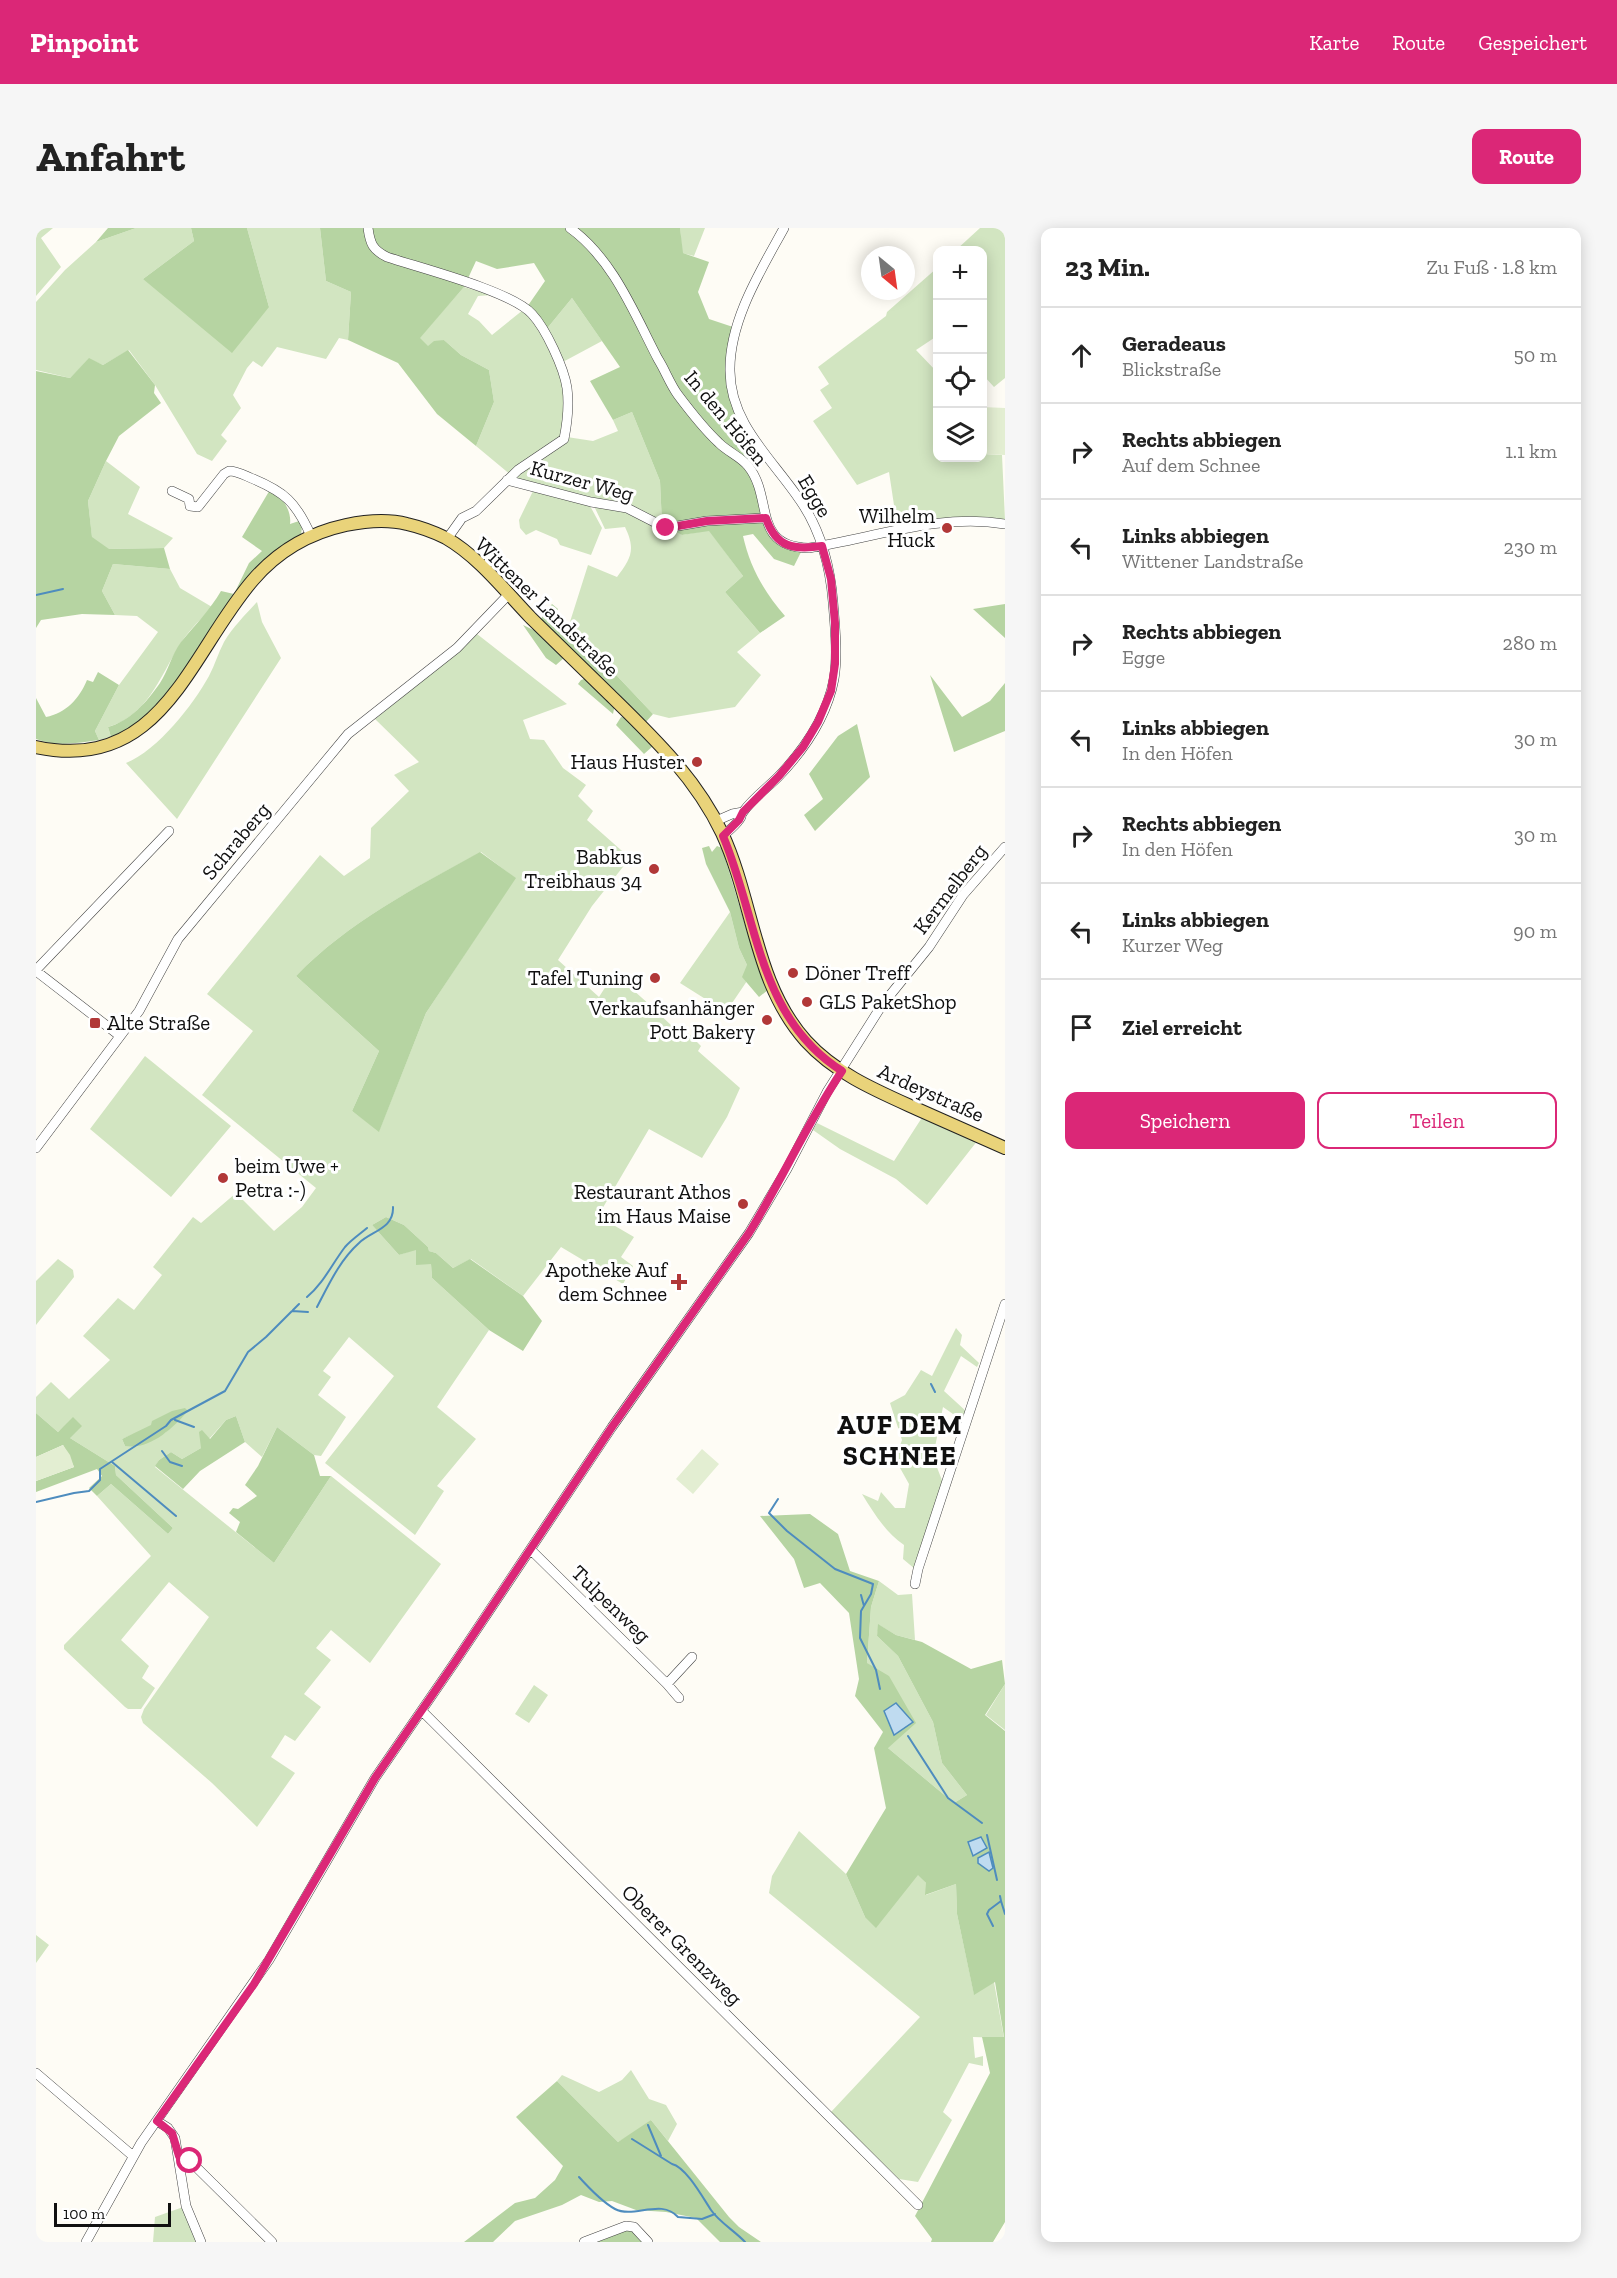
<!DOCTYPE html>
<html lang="de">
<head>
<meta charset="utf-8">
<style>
  body { margin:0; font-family:"Zilla Slab",serif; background:#f6f6f6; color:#222 }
  .controls { position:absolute; right:18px; top:18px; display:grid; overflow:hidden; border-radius:12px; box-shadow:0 3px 15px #0003 }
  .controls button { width:54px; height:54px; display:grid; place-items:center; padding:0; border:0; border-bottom:2px solid #e0e0e0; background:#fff; color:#222; font:30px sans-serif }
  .compass { position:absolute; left:825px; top:18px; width:54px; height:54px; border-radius:50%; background:#fff; box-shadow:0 3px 15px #0003; rotate:151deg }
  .scale { position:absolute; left:18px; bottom:15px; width:117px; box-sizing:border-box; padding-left:6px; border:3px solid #101010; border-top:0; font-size:16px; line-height:21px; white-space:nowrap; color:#101010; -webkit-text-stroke:4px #fff; paint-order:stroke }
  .stop { position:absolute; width:18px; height:18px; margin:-14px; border:4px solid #db2777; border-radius:50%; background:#fff }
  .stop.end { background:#db2777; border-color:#fff; box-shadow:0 2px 6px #0008 }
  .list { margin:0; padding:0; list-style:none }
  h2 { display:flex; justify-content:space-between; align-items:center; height:78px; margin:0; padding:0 24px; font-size:26px }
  h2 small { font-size:20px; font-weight:400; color:#767676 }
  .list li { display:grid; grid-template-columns:39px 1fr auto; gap:18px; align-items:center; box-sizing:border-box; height:96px; padding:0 24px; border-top:2px solid #e0e0e0 }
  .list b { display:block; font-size:22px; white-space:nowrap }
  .list p { margin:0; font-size:20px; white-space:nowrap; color:#767676 }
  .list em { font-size:20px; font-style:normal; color:#767676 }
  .actions { display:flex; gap:12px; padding:18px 24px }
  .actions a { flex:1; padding:14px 0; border:2px solid #db2777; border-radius:12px; text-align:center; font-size:21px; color:#db2777 }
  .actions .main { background:#db2777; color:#fff }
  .icon { flex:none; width:33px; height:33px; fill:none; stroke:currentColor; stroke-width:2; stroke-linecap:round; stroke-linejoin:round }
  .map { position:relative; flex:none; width:969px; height:2014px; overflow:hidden; border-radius:12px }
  header { display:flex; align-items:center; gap:36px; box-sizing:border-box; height:84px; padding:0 30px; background:#db2777; color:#fff }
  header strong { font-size:28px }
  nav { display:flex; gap:33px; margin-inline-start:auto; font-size:21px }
  .intro { display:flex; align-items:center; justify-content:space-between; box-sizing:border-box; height:144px; padding:0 36px }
  h1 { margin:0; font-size:42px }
  .button { padding:15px 27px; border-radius:12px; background:#db2777; color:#fff; font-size:21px; font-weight:700 }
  main { display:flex; gap:36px; padding:0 36px }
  aside { flex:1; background:#fff; border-radius:12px; box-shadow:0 3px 15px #0003 }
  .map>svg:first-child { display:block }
</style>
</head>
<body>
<header>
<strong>Pinpoint</strong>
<nav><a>Karte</a><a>Route</a><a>Gespeichert</a></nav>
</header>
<div class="intro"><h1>Anfahrt</h1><a class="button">Route</a></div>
<main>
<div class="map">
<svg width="969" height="2014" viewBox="0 0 969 2014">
  <rect width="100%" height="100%" fill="#fefcf5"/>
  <path fill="#d2e5c1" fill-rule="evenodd" d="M0,0H17L5,10L25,39L0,68Z
    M100,0H155L158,13L107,51L233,79L211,0H284L290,53L315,64L312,112L303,110L290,131L241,119L226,139L217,133L211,140L197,167L205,180L185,207L191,213L176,233L161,226L119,157L93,122L67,137L53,131L34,150L0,142V74L29,42L60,14Z
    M644,0H669L658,28L646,25Z
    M944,0H969V150L958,159L947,147L946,22H920Z
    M901,40V108L880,122L901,144L902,230H946L947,226L966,227L969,292L935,289L861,297L853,244L821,257L777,193L796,180L784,162L793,156L782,139L850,88L851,84Z
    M428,59L456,67L442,68L432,86L443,93L456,107L487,82C506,104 526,134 529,164C530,178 528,193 527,207L475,247L440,218L458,174L453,142L425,127L408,112L392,119L383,110Z
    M536,70L566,113L525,135L509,103Z
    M596,184L624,253L626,296L554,271L476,251L531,209L557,213L582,203L577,192Z
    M70,233L104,259L92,286L137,310L128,320L72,321L56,310L52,273Z
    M498,261L553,276L566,300L555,327L524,317L521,311L500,302L490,307L484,300L483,292Z
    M557,276L590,282L640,302L646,307L673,302L707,348L689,364L724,405L701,424L725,447L699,479L633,490L617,486L533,397L552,337L581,349C595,330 600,322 589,299L569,301Z
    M77,336L134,341L144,360L176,379C165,391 151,404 143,418C124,449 111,488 72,499L75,509L63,512L59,503L83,457L122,404L101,388L79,387L66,363Z
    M221,374L226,394L245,430L141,591L90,535C122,522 157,477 173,448C179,437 182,425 188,414C197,399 210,386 221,374Z
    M441,406L531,476L487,492L494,511L508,512L527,540L550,557L542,568L557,583L551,592L594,630L556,678L522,732L563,769L577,747C603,764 624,788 648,809L652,805L665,818L662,823L704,860L691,889L666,930L613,901L562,988L598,1009L585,1029L597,1038L587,1056L525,1019L487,1068L435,1031L417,1040L400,1025L393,1023L392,1019L368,997L350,989L336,997L363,1027L380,1021L395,1036L396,1050L453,1102L401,1179L440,1211L401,1258L408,1263L379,1307L289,1235L358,1148L313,1109L287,1143L295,1149L282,1167L310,1189L285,1228L278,1227L241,1199L226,1229L209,1214L200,1188L190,1192L165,1220L146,1231L135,1224L123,1232L119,1239L238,1335L295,1248L405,1336L334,1435L295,1402L280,1420L295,1432L268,1466L285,1479L259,1513L249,1507L235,1529L259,1545L221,1599L176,1555L107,1495L105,1489L108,1481L173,1389L133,1354L85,1412L113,1438L106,1450L119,1460L105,1481H92L89,1479L28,1421V1417L115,1328L61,1268L75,1256L132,1306L137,1300L80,1247L79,1238L34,1210L38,1190L22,1204L0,1185V1169L15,1154L33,1171L74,1132L47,1108L82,1070L98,1082L126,1047L117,1039L157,989L165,995L200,965L238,1003L266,979L280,960L166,867L217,803L171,766L284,627L308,648L334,630L335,600L373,563L358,547L383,534L339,491L423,423ZM445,624L479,650L390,785L343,903L316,883L343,823L260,748C312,694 379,660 445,624ZM152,1183L129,1205L89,1218L86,1211Z
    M694,684L703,720L711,737V753L690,784L644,755Z
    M109,828L195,898L135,969L54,901Z
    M887,888L942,912L891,977L860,951L804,921L777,902L781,895L858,933Z
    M22,1031L37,1042L38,1049L0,1097V1053Z
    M920,1100L926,1107L924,1117L943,1135L941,1139L925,1128L908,1163L931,1184L927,1193L907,1179L897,1229L907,1255L879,1341L867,1331L868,1317C850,1305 837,1284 826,1266L842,1273L845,1264L859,1280H869L873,1256L859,1231L866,1212L854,1175L869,1167L885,1142L896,1148Z
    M843,1353L862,1367L876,1366L879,1412L860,1407L843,1397L841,1408L862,1428L897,1494L906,1535L931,1567L918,1575L852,1520L831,1435L835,1379Z
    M969,1456V1502L950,1487Z
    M498,1457L512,1467L493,1495L479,1486Z
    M763,1603L810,1646L829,1689L882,1646L890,1655V1667L920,1656L921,1686L938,1766L958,1754L968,1810L937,1809L939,1830L947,1828V1838L933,1835L907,1884L916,1892L882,1954L863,1951L795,1884L884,1789L733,1665L736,1648Z
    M0,1707L13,1717L0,1735Z
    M595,1842L613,1871L630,1877L641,1896L632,1913L615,1892L612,1897L582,1914L521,1853L526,1847L563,1864L586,1852Z
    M150,1978L165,2014H117L119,1989Z"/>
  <path fill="#b6d4a2" d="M72,0H100L60,14Z
    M155,0H211L233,79L196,125L107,51L158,13Z
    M284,0H644L647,25L673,34L662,64L673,91L697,99L691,134L711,208L720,221L714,236L737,311L744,318L765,324L758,338L738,331L717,306L707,308C714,339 728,364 749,388L724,405L689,364L707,348L673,303L646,307L626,296L624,253L596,184L577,192L554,153L584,139L536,70L509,103L491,79L509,53L498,35L461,41L440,33L428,59L384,110L392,118L398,113L408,112L425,127L453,142L458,174L440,218L401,186L362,135L312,112L315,64L290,53Z
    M92,122L119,157L118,165L125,175L83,208L70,233L52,273L56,309L73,321L128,320L134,341L77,336L66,363L79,387L46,386L5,392L0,400V143L34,150L53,130L67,137Z
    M235,260C245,268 256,282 254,296L263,293L266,299L265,307L252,314L133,467C116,486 99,501 75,509L72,499C94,493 111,474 124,455C132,443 136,426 145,414C159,397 174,382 185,363L198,366L213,335L226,323L206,309Z
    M516,376L522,381L519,386L525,393L533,397L617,486L609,495L504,392Z
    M969,376V410L937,381Z
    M487,397L508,407L529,429L520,437L510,430Z
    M62,444L83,457L59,503L63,512C42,515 21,519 0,511V470L10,489C30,485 43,471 51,452L57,454Z
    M894,447L926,489L954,473L969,455V503L918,524Z
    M551,450L579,476L577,486L542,456L545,452Z
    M585,489L591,490L617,518L608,526L580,497Z
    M821,496L834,549L779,603L768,587L787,571L773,546L802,508Z
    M673,618L676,624L681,618L686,620L720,733L732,762L723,769L706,749L711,737L703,720L694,684L670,636L666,620Z
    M444,624L480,650L390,785L343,904L316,883L343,823L260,748C312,694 379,660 444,624Z
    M350,989L368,997L392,1019L393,1023L400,1025L417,1040L434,1031L487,1068L506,1093L487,1123L453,1102L396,1050L395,1036L380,1037V1022L363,1027L336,997Z
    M149,1180L152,1183C136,1201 114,1222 89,1218L86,1211L115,1197L116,1193L136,1183Z
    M0,1185L22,1204L37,1189L46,1198L34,1210L79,1238L80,1247L137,1300L132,1306L75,1256L61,1268L53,1260L66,1248L61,1241L0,1264V1253L38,1239L27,1217L0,1229Z
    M200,1188L209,1214L164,1243L147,1261L119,1238L123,1232L135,1224L146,1231L165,1220L163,1204L166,1202L174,1211L190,1192Z
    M241,1199L278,1227L284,1248H295L238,1335L200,1304L204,1294L193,1285L197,1280L202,1281L221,1268L209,1257L222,1238Z
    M774,1286L802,1306L814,1343L843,1353L835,1379L831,1435L853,1448L880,1495L852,1520L918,1575L931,1567L906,1535L897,1494L862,1428L841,1408L842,1396L860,1407L886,1414L935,1441L966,1432L969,1456L949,1487L969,1503V1994L957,2014H895L896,2011L879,1988L954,1845L946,1809H968L959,1754L938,1767L921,1686L920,1656L889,1667L890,1655L882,1647L840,1700L829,1689L810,1646L850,1580L838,1520L847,1504L819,1468L823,1451L813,1385L784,1355L768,1360L758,1331L724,1288Z
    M521,1853L582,1914L615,1892L693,1989L703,1999L725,2014H684L660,1990L630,1984L600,1982L576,1973L563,1974L545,1967L526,1977L479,1993L457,2014H428L479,1975L499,1970L519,1952L527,1938L480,1889Z
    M594,2001L606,2014H561Z"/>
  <path fill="#e3eed2" d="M946,179L969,180V227L947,226Z
    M27,1217L34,1227L38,1239L0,1253V1229Z
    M666,1221L683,1236L657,1266L640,1251Z"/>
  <path fill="#bfdbf0" stroke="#4e8cbe" stroke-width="1.5" d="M860,1475L877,1494L858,1507L848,1483Z
    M945,1609L951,1620L937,1628L932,1614Z
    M953,1624L957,1640L953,1643L942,1635V1630Z"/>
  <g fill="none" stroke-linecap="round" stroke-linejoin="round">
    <path stroke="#4e8cbe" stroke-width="2" d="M0,367L27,361
      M271,1069C287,1056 296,1036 309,1019C315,1012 324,1006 331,1000
      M281,1079C293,1056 304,1032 323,1015C335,1003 358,1001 357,979
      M257,1082L263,1076
      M895,1156L899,1164
      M139,1192L158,1199
      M126,1223L134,1234L146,1238
      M76,1234L140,1288
      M742,1271L733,1285L751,1303L799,1341L837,1356L835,1366L825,1383L824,1410L840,1442L844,1461
      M0,1274L38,1265L53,1263L64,1252V1241L130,1198L135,1192L189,1163L212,1124L230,1109L256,1083L272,1084
      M825,1367L828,1378
      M872,1508L912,1570L946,1595
      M951,1607L961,1652
      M965,1673L969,1686
      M957,1698L951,1686L953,1682L965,1673L964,1668
      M612,1897L625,1928
      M596,1911L636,1936C650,1939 667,1970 675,1982C682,1993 700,2004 709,2014
      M543,1949C553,1960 566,1974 579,1981C598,1991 625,1970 642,1989L666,1991L679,1986"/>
    <defs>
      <path id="minor" d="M332,0C334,16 337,22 351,29C384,40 475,63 496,86C510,101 528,140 531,160C533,175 531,196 528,211L482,242L440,283L426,290L411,311
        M534,0C577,31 598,85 622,131C629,142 634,156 642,167C654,183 668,201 683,215C692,224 705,229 712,238C738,270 715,319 773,320C838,310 903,285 969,296
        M471,252L555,274L591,280L630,300L671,293L730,290
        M136,263L153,271L154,278L162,279L188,246L193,243C201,243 208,247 215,250C249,264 260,274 275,308
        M680,593L696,586L707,584
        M687,608C692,603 699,598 703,592C708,585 702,591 707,584C716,571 731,560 742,549C768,522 791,488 798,451C802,427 799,399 797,374C794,337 784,299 761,268C734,229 694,194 694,143C693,93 725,42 748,0
        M0,742L133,603
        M0,743L84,808
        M0,920L103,783L142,711L312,506L421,420L472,367
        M495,1322L631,1456L656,1429
        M879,1356L882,1341L969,1076
        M631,1456L643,1470
        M386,1483L882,1977
        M0,1845L97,1928
        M121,1893L132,1900L139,1910L150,1978L165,2014
        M143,1928L154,1933L236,2014
        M50,2014L105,1915L233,1732L339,1550L419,1434L576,1199L713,1005L751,941L791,864L846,777L893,719L927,667L969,619
        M548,2014L590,1998L598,1999L612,2014"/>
      <path id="major" d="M0,519C126,546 153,426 217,352C242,323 273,305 310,297C329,293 352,291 371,296C384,299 398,304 410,310C443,329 469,363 495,390C521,415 547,441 574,467C617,509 660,550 686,605C718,674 718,755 770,813C800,846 841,863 881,881C910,894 940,907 969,920"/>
    </defs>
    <use href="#minor" stroke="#434343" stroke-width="10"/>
    <use href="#major" stroke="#212121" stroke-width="14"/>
    <use href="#minor" stroke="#fff" stroke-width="9"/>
    <use href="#major" stroke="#e9d37a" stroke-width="12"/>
  </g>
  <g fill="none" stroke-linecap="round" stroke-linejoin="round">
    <path stroke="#db2777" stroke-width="8" d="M154,1933L143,1928L136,1905L121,1893L218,1756L339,1550L419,1434L576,1199L713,1005C746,952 771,895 806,843C722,790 722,691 687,608L703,592L707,584L743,548L767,519L782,494L795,463L799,436V395L795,351L786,318C758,322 740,320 730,290L671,293L630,300"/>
  </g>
  <g fill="#b13838" stroke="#fff" stroke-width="2">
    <circle cx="911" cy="300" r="6"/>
    <circle cx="661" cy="534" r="6"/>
    <circle cx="618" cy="641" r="6"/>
    <circle cx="757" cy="745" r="6"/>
    <circle cx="619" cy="750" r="6"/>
    <circle cx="771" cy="774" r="6"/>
    <circle cx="731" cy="792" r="6"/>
    <rect x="53" y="789" width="12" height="12" rx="3"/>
    <circle cx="187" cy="950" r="6"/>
    <circle cx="707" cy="976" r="6"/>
    <path d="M640 1045h6v6h6v6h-6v6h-6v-6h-6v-6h6z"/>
  </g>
  <g text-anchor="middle" stroke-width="6" stroke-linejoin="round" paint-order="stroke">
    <g font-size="21" fill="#101010" stroke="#fff">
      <text transform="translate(690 190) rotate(50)" y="7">In den Höfen</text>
      <text transform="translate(546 253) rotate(15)" y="7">Kurzer Weg</text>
      <text transform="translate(779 268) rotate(59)" y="7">Egge</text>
      <text transform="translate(511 379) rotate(44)" y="7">Wittener Landstraße</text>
      <text transform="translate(200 613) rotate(-50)" y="7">Schraberg</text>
      <text transform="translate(914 661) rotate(-53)" y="7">Kermelberg</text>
      <text transform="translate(895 865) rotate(24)" y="7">Ardeystraße</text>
      <text transform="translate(575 1376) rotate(44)" y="7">Tulpenweg</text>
      <text transform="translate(646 1717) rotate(45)" y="7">Oberer Grenzweg</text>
    </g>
    <g font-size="21" fill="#101010" stroke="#fff" text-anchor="end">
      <text x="899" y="295">Wilhelm<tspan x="899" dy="24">Huck</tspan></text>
      <text x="649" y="541">Haus Huster</text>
      <text x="606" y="636">Babkus<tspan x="606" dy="24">Treibhaus 34</tspan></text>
      <text x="769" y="752" text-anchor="start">Döner Treff</text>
      <text x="607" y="757">Tafel Tuning</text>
      <text x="783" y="781" text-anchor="start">GLS PaketShop</text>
      <text x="719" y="787">Verkaufsanhänger<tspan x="719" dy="24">Pott Bakery</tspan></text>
      <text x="71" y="802" text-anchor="start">Alte Straße</text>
      <text x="199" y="945" text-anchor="start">beim Uwe +<tspan x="199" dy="24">Petra :-)</tspan></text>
      <text x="695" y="971">Restaurant Athos<tspan x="695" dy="24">im Haus Maise</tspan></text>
      <text x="631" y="1049">Apotheke Auf<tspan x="631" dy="24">dem Schnee</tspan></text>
    </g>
    <g font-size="27" font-weight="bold" letter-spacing="1.5" fill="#101010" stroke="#fff">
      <text x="864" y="1206">AUF DEM<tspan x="864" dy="31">SCHNEE</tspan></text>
    </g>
  </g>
</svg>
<div class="controls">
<button>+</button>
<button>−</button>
<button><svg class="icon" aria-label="locate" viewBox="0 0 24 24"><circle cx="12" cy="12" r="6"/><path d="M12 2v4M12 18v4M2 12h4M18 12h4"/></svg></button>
<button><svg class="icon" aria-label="layers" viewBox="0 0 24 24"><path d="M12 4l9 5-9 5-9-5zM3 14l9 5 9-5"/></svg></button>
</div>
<svg class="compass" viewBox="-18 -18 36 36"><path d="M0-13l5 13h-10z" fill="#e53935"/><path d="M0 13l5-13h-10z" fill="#767676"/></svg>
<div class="scale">100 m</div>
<div class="stop" style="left:154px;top:1933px"></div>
<div class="stop end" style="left:630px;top:300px"></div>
</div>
<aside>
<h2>23 Min.<small>Zu Fuß · 1.8 km</small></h2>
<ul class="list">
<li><svg class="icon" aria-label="ahead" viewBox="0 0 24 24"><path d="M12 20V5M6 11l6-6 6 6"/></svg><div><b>Geradeaus</b><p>Blickstraße</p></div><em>50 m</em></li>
<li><svg class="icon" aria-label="right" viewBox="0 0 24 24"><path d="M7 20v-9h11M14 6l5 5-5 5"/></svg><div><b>Rechts abbiegen</b><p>Auf dem Schnee</p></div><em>1.1 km</em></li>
<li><svg class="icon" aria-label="left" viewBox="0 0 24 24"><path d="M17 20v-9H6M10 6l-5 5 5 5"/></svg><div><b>Links abbiegen</b><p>Wittener Landstraße</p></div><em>230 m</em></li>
<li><svg class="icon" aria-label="right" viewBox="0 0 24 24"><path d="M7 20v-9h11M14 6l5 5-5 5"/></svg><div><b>Rechts abbiegen</b><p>Egge</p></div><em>280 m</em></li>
<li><svg class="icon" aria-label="left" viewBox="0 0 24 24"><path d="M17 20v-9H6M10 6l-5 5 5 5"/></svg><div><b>Links abbiegen</b><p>In den Höfen</p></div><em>30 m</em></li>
<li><svg class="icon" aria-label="right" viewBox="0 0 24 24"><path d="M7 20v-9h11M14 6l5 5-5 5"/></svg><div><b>Rechts abbiegen</b><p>In den Höfen</p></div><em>30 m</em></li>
<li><svg class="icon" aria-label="left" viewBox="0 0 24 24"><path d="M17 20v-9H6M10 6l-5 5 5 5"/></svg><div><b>Links abbiegen</b><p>Kurzer Weg</p></div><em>90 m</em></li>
<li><svg class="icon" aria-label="arrive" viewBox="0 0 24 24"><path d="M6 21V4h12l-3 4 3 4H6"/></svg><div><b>Ziel erreicht</b></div></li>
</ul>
<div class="actions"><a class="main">Speichern</a><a>Teilen</a></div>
</aside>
</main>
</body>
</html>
